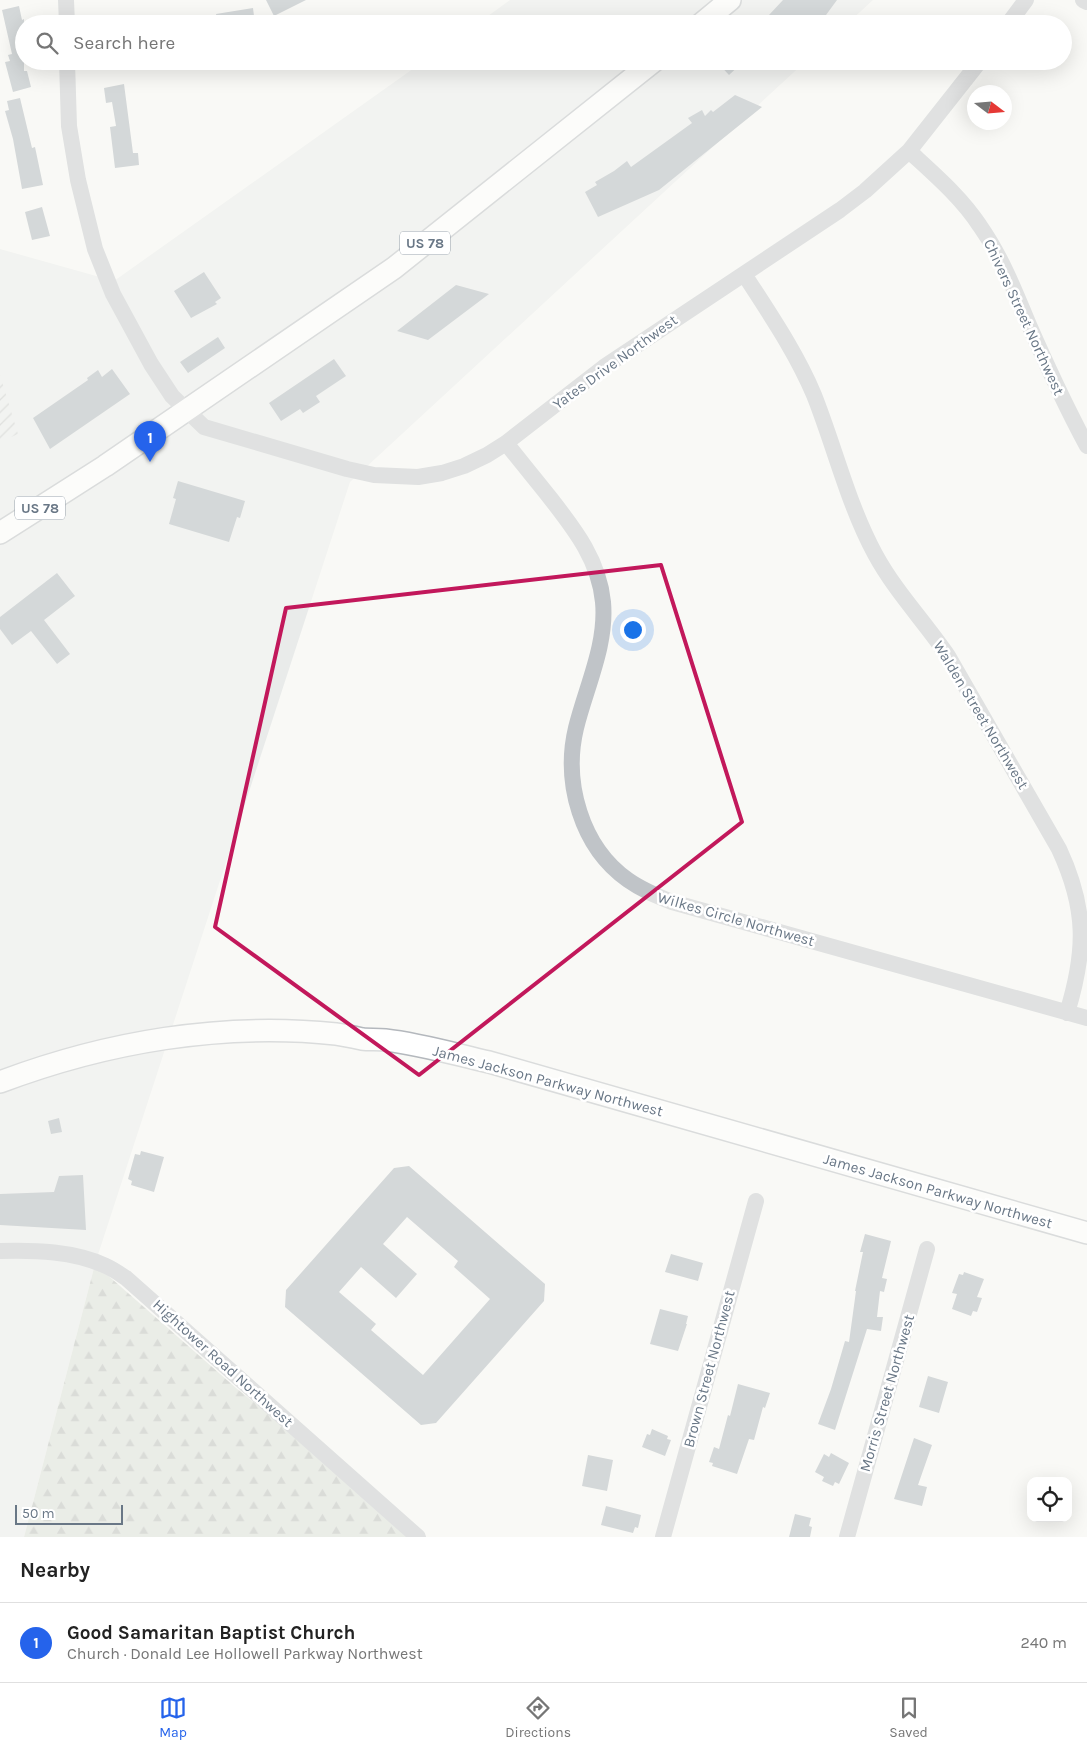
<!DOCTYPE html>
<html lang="en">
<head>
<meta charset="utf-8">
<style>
  body { margin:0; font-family:Karla,sans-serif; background:#f2f2f2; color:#222 }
  .controls { position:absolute; right:15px; bottom:15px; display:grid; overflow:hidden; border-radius:10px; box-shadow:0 5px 20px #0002 }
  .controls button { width:45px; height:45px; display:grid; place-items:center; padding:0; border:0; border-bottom:1px solid #e0e0e0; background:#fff; color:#222; font:25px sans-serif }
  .compass { position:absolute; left:967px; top:85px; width:45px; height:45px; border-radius:50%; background:#fff; box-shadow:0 5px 20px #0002; rotate:106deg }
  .scale { position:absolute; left:15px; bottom:12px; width:108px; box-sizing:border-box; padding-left:5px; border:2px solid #697786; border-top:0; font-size:14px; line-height:18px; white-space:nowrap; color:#697786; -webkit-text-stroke:4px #fff; paint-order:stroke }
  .you { position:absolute; left:632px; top:629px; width:18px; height:18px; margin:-12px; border:4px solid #fff; border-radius:50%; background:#1a73e8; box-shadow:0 0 0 8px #1a73e833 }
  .badge { display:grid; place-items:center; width:32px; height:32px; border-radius:50%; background:#2563eb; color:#fff; font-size:16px; font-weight:700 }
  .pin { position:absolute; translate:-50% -41px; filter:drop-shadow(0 1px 2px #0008) }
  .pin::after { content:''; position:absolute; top:26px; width:18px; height:15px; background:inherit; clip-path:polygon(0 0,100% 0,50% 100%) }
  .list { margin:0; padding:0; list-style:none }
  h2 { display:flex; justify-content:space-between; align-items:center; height:65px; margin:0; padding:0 20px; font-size:21px }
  h2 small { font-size:16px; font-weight:400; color:#767676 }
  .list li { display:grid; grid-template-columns:32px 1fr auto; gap:15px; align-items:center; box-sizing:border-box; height:80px; padding:0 20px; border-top:1px solid #e0e0e0 }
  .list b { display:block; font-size:19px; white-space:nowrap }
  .list p { margin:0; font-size:16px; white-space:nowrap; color:#767676 }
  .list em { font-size:16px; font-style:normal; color:#767676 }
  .icon { flex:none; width:28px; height:28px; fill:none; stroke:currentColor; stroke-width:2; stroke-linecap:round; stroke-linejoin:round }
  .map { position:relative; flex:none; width:1087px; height:1537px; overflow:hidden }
  .search { position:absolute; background:#fff; box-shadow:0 5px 20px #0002; left:15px; right:15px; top:15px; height:55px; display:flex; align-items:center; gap:12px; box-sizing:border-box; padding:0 18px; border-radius:28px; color:#767676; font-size:19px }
  .sheet { height:145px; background:#fff }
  nav { display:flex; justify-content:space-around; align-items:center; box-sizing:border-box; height:70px; border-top:1px solid #e0e0e0; background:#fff; font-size:14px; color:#767676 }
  nav a { display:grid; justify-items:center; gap:2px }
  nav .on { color:#2563eb }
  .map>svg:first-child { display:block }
</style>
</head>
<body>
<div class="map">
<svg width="1087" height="1537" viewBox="0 0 1087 1537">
  <defs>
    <pattern id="industrial-furrows" width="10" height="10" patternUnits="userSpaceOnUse" patternTransform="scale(1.25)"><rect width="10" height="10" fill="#e9ebea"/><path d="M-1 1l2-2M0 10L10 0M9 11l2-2" fill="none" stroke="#c1c3c3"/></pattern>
    <pattern id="forest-firs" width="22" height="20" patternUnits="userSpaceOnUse" patternTransform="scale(1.25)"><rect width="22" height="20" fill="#d8ddd6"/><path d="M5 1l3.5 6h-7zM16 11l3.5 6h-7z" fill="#b3b8b3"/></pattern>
  </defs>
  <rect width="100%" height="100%" fill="#f9f9f6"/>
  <path fill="#e9ebea" d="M510,0H873L847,24H477Z
    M424,61H806L350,482L95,1264L24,1537H0V249L114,281Z"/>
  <path fill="url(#industrial-furrows)" d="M0,375L18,434L0,442Z"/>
  <path fill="url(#forest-firs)" d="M95,1264L236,1388L414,1531L410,1537H24Z"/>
  <path fill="#a7afb6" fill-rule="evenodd" d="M266,0H306L274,16Z
    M783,0H837L826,15L836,24H779L769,15Z
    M19,6L22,20L24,19V71H27L31,87L13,92L5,62L10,61L8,55L12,54L2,10Z
    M253,8L255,24H218L216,14Z
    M716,61H744L729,75Z
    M124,84L133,153H138L139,165L115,168L110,127L116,126L112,102L106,103L104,88Z
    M735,95L762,107L659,190L598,217L585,192L597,185L595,182L614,171L627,161L631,167L692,123L688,118L702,110L705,116L711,110L713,112Z
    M20,98L32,148L35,147L43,185L22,189L13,139L5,111L9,110L7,101Z
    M42,207L50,236L32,240L25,212Z
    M204,272L221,298L215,302L217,304L191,318L174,291Z
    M456,285L489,294L428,340L397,331Z
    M218,337L225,348L188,373L180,362Z
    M334,359L346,376L316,396L320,402L303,413L300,409L281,421L269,403Z
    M112,369L130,394L50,449L33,418L88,380L87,378L98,370L102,377Z
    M178,481L245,501L240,518L237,517L229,542L169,524L176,499L173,498Z
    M57,573L75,596L44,620L70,654L57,664L31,631L12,645L0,629V617Z
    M59,1118L62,1132L51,1134L48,1121Z
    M141,1151L164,1157L154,1192L131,1185L132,1181L128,1179L135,1154L140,1155Z
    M409,1166L545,1284L544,1301L436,1423L421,1425L285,1307L286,1290L394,1168ZM407,1217L458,1261L454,1267L490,1299L423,1375L371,1330L376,1324L339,1292L361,1267L396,1298L417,1274L383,1244Z
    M83,1175L86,1230L0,1225V1194L54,1192L59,1176Z
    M865,1234L891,1241L882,1278L887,1279L884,1292L880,1291L877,1317H883L881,1331L867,1329L835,1430L818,1424L831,1389L845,1341L849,1342L856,1291H855L863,1252H860Z
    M671,1254L703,1263L698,1281L665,1272Z
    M964,1272L984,1279L977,1297L982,1298L977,1312L973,1311L971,1316L952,1309L957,1294L952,1293L959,1274L963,1275Z
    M660,1309L688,1316L686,1324H687L678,1351L650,1344Z
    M928,1376L948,1382L939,1413L919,1407Z
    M738,1384L770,1393L765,1408L763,1407L754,1440L749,1439L737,1474L712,1466L713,1463L709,1462L714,1447L719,1449L728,1415L730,1416Z
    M652,1429L668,1436L667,1439L671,1440L665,1456L642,1447L647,1434L650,1435Z
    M914,1438L932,1445L918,1485L927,1487L922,1506L894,1499Z
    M831,1453L849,1463L839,1484L835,1482L833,1486L822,1481L824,1477L815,1472L824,1454L829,1457Z
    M588,1455L613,1460L607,1491L582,1486Z
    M606,1506L641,1515L638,1528L635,1527L633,1533L601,1525Z
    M795,1514L811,1518L809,1526L812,1527L810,1537H789Z"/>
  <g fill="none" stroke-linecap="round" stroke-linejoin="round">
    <defs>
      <path id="major" d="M701,24L730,0
        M0,533L105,466L394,268L654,61
        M0,1082C106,1042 222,1022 336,1034C344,1035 353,1037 362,1039C369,1040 377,1039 385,1040C420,1044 454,1054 489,1062L1087,1233"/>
    </defs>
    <use href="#major" stroke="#b4b8bd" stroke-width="24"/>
    <path stroke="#c0c4c8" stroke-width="16" d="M66,0L67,24
      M1083,0L1087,2
      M1008,24L1026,0
      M67,61L69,126L78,180L95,249L113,294L151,364L172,396L204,427L347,469L374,475L418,477L442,473L464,466L487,455L506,443L604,367L840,210L865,191L909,151L980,61
      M909,151C934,174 961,197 980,226C1001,256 1015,291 1029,325C1047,366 1066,407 1087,446
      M744,274C769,313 796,352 814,395C835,448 848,504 875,554C895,591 924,621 948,656L1059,849C1087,909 1086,951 1067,1013
      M506,443C521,462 536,480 551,499C576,531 599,561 603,602C607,645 586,687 576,728C563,782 581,847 628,880C642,890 657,896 672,902L1087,1018
      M0,1251C35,1250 74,1251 106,1266C113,1269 120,1274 126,1278L418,1537
      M663,1537L756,1201
      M847,1537L927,1249"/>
    <use href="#major" stroke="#fff" stroke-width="21"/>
  </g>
  <path d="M0 0H1087V1537H0ZM661,565L742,822L419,1075L215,927L286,608Z" fill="#f9f9f6" fill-opacity=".55" fill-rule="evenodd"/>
  <path fill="none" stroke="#c2185b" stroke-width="4" stroke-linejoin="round" d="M661,565L742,822L419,1075L215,927L286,608Z"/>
  <g text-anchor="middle" stroke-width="5" stroke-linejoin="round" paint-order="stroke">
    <g fill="#fff" stroke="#96a0aa" stroke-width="1">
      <rect x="400" y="231.5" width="50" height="23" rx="4"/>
      <rect x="15" y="496.5" width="50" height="23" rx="4"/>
    </g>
    <g font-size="14" font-weight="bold" fill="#697786">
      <text x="425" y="248">US 78</text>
      <text x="40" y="513">US 78</text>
    </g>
    <g font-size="15" fill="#697786" stroke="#fff">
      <text transform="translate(1024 317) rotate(65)" y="5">Chivers Street Northwest</text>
      <text transform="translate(615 362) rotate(-36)" y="5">Yates Drive Northwest</text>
      <text transform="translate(981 715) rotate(59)" y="5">Walden Street Northwest</text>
      <text transform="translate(736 919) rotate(16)" y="5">Wilkes Circle Northwest</text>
      <text transform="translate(548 1081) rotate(15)" y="5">James Jackson Parkway Northwest</text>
      <text transform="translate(938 1191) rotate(16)" y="5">James Jackson Parkway Northwest</text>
      <text transform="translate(223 1363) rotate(42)" y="5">Hightower Road Northwest</text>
      <text transform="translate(709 1369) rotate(-75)" y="5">Brown Street Northwest</text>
      <text transform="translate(887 1393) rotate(-74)" y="5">Morris Street Northwest</text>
    </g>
  </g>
</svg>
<div class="controls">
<button><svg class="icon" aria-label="locate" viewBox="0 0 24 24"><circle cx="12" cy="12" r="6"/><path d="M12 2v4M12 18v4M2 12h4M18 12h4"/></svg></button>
</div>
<svg class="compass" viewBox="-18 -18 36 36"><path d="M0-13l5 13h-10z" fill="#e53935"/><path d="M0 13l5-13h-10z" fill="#767676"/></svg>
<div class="scale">50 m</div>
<div class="you"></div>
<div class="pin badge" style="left:150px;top:462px">1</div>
<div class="search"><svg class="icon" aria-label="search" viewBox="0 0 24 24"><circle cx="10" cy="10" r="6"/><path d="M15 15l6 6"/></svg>Search here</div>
</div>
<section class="sheet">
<h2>Nearby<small></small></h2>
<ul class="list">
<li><span class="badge">1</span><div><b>Good Samaritan Baptist Church</b><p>Church · Donald Lee Hollowell Parkway Northwest</p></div><em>240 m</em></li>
</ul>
</section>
<nav>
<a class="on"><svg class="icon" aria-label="map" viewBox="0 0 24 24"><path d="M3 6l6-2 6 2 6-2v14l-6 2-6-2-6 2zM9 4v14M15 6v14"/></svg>Map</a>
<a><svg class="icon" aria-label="directions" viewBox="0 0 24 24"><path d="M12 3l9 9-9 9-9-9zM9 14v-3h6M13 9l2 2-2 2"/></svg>Directions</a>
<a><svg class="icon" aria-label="saved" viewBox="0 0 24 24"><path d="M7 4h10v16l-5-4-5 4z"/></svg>Saved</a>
</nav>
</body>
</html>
